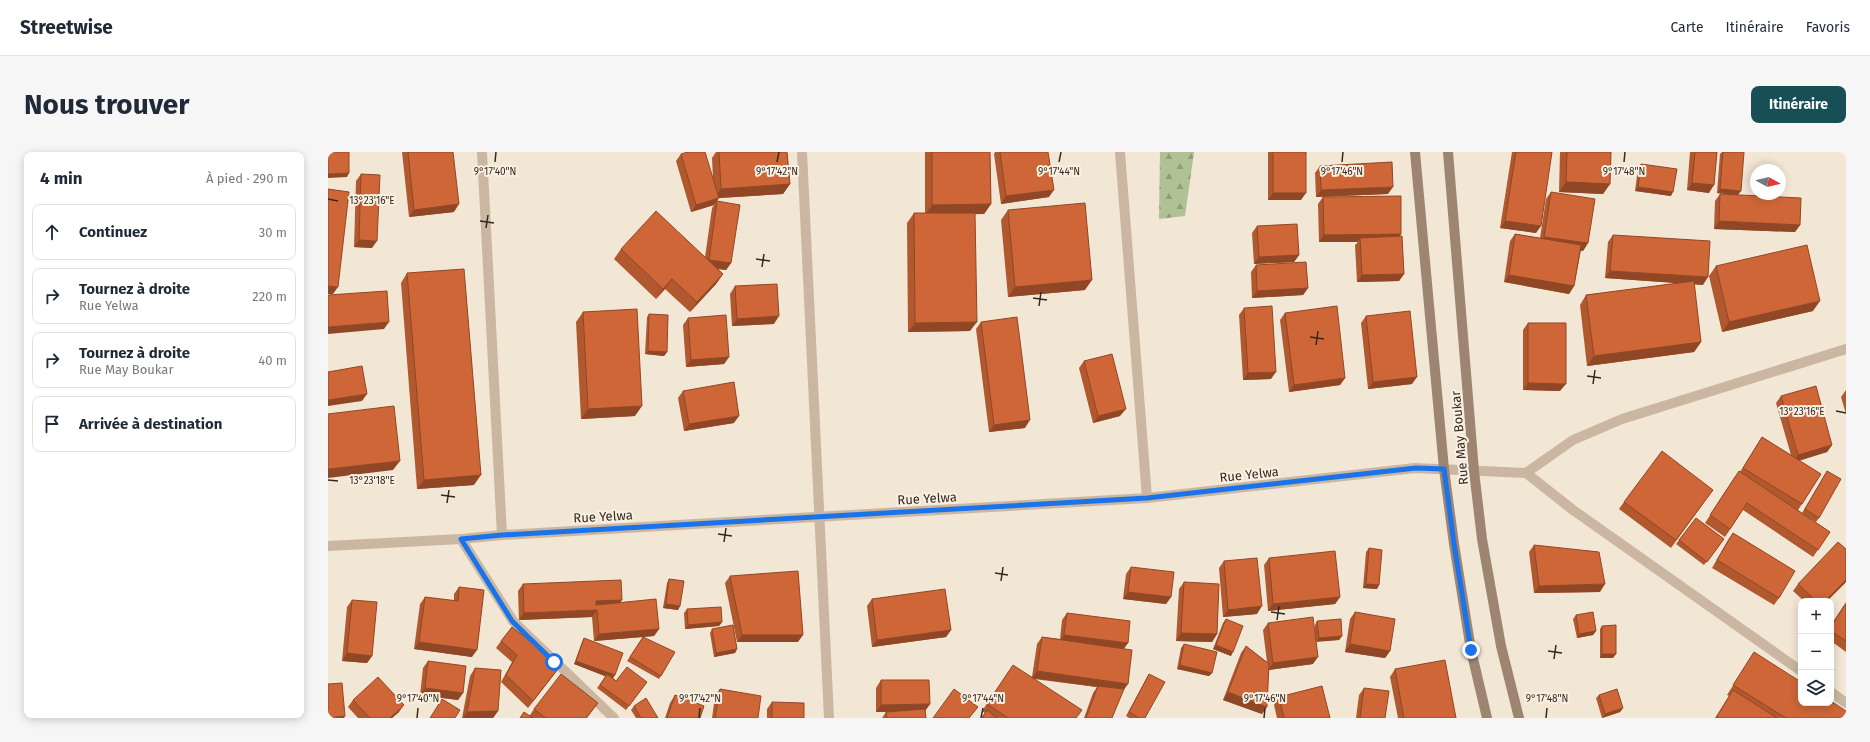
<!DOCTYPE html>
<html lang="fr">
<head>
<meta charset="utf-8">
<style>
  body { margin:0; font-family:"Fira Sans",sans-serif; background:#f6f6f7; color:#1f2937 }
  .controls { position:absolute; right:12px; bottom:12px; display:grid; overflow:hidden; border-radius:8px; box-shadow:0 2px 10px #0003 }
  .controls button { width:36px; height:36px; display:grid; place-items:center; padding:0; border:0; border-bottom:1px solid #e0e1e3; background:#fff; color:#1f2937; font:20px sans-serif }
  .compass { position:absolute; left:1422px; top:12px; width:36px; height:36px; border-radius:50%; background:#fff; box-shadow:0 2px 10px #0003; rotate:98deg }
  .stop { position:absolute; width:12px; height:12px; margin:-9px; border:3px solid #1a73e8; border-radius:50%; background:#fff }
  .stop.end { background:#1a73e8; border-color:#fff; box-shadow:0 1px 4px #0008 }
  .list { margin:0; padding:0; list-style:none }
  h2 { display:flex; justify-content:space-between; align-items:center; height:52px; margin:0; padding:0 16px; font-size:17px }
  h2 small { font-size:13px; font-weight:400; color:#747a83 }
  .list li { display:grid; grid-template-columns:26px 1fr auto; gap:12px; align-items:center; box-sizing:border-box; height:56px; margin:0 8px 8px; padding:0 8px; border:1px solid #e0e1e3; border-radius:8px }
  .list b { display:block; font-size:15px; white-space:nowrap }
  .list p { margin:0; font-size:13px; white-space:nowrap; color:#747a83 }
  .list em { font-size:13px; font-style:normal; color:#747a83 }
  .icon { flex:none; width:22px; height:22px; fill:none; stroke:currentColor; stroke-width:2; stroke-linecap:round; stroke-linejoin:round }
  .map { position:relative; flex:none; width:1518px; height:566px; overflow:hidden; border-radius:8px }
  header { display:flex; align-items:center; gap:24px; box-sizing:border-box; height:56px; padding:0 20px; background:#fff; border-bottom:1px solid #e0e1e3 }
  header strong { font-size:19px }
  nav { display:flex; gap:22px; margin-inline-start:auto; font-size:14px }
  .intro { display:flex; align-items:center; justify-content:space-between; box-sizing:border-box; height:96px; padding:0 24px }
  h1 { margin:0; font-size:28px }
  .button { padding:10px 18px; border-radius:8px; background:#184f57; color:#fff; font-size:14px; font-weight:700 }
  main { display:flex; gap:24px; padding:0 24px }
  aside { flex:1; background:#fff; border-radius:8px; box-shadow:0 2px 10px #0003 }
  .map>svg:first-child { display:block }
</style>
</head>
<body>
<header>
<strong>Streetwise</strong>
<nav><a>Carte</a><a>Itinéraire</a><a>Favoris</a></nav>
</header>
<div class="intro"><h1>Nous trouver</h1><a class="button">Itinéraire</a></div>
<main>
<aside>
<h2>4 min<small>À pied · 290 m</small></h2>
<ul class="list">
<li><svg class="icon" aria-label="ahead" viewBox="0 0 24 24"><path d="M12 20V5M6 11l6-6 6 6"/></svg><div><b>Continuez</b></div><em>30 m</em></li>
<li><svg class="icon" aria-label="right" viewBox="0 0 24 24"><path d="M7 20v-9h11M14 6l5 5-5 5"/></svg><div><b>Tournez à droite</b><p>Rue Yelwa</p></div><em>220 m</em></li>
<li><svg class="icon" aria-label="right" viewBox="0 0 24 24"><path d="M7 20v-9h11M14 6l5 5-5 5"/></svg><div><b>Tournez à droite</b><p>Rue May Boukar</p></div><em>40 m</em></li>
<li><svg class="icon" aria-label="arrive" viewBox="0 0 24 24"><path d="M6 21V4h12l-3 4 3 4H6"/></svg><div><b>Arrivée à destination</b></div></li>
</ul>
</aside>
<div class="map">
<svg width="1518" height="566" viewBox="0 0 1518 566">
  <defs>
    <pattern id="forest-firs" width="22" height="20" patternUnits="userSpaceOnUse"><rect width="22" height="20" fill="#afc195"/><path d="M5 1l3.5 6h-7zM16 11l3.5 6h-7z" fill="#8f9d79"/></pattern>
  </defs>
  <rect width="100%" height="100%" fill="#f2e6d5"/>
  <path fill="url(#forest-firs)" d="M832,0H866L857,64L831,67Z"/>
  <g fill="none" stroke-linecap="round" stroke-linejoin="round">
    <path stroke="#cab6a1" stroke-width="10" d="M154,0L174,383
      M474,0L501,566
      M792,0L819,346
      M1198,321L1245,288L1294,267L1518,197
      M1198,321L1245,358L1473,519
      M133,387L185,469L286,566
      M0,394L133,387L174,383L819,346L1087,316L1198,321
      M1503,540L1518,551"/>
    <path stroke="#9e8572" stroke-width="10" d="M1087,0L1116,317L1126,392L1143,498L1159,566
      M1120,0L1146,319L1154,387L1173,494L1191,566"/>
  </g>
  <path fill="#b1582f" d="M74,0H125L126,60L81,65Z
    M388,0H459L462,32L455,42L391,46L386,53L363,60L348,9L353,2L385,27L384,6Z
    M597,0H662L663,52L656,62H647L642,179L580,180L579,71L586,61H597Z
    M667,0H720L721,45L673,52L666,2Z
    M940,0H978L973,48H940Z
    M1184,0H1224L1208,81L1172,76Z
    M1232,0H1283L1282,32L1275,42L1231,40Z
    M1362,0H1389L1381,41L1359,38Z
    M1394,0H1411L1410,43L1389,41L1392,2Z
    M1313,12L1343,44L1307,39L1310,16Z
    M992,14L1060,42L988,45L987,21Z
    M33,22L44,96L26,95L28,29Z
    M1223,40L1260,91L1255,99L1253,98L1246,134L1241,142L1176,130L1182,89L1187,82L1212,86L1218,47Z
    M1392,42L1472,73L1467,80L1386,77L1387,49Z
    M995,45L1073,82L1071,85L1076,122L1071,129L1029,130L1027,93L1030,90H991L990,52Z
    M389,49L403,111L398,118L390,117L395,122L388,132L362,160L337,137L328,147L286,107L293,97L377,105L384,56Z
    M680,58L757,138L680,145L673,68Z
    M929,74L971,103L966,110L926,112L924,81Z
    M1285,83L1375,133L1366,132L1373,190L1366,200L1259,214L1252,153L1258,143L1351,131L1277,126L1280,90Z
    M928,113L980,136L975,143L924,146L923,120Z
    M1388,114L1485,159L1394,180L1381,124Z
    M79,121L146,333L89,337L73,131Z
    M407,134L446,172L404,174L402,142Z
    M916,156L943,227L915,228L911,163Z
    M255,160L307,264L253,267L248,170Z
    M957,161L1017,226L1012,233L961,240L952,168Z
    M321,162L339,200L336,204L317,202L319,165Z
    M1038,164L1084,232L1040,237L1033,171Z
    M360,166L401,205L396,212L358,215L355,173Z
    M653,170L697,276L661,280L648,177Z
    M1200,171L1232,239L1195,238V178Z
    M756,209L792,264L765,271L751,216Z
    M1518,238V262L1513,245Z
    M355,239L406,271L356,279L350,246Z
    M1453,244L1504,293L1499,300L1471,309L1474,352L1470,358L1474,361L1499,319L1491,366L1488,370L1475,362L1502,380L1485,405L1415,358L1397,385L1377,371L1406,326L1412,320L1434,285L1463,303L1448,251Z
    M1385,338L1343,396L1291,357L1296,350Z
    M1368,366L1396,387L1376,413L1348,392Z
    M1405,381L1451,446L1446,453L1384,416L1400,388Z
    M1206,393L1272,440L1206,441L1201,400Z
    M1041,396L1051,433L1049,437L1035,436L1038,400Z
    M1518,397V430L1499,449H1476L1465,439L1470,432Z
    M941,406L1012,445L1007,452L940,459L936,413Z
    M896,409L929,462L895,465L891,416Z
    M803,415L843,445L838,452L795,447L798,422Z
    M402,424L470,490H409L397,431Z
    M341,427L352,454L350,458L335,456L339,431Z
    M856,430L889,482L884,490L848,489L851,437Z
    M195,432L294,448L292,450L331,477L326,484L315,485L333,524L331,527L299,509L315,485L266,489L264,465L191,468L190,439Z
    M131,435L144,505L86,497L92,452L97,445L126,449V442Z
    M544,447L623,478L618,485L544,495L539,454Z
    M24,448L44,504L39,511L14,509L19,455Z
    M1518,450V500L1503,489V473Z
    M359,457L394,470L391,474L357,477L356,461Z
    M1027,460L1062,499L1057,506L1017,500L1022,467Z
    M739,461L800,491L796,496L795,538L784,566H756L765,541L769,535L706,527L748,566H653L657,561L654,559L680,520L704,525L709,492L714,485L732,487L734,468Z
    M1248,463L1268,479L1265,483L1249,486L1245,467Z
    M898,467L903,504L885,497L895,471Z
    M989,469L1014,484L1011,488L988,489L985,512L941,518L934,562L895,548L913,501L918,494L939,510L935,478L940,471L987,481V473Z
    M1274,474L1285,506H1272V477Z
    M384,477L409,497L407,501L386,505L382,481Z
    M256,486L287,523L285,526L288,529L319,530L298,558L269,536L278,524L246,512L254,490Z
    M173,489L233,513L200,556L173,530L184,510L168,496Z
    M856,492L884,521L881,524L849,517L853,496Z
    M1426,500L1518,566H1387L1401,544L1399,543Z
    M100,509L135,541L130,548L92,543L95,516Z
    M147,516L170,559L165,566H134L142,524Z
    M1067,517L1128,566H1070L1062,525Z
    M821,522L817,566H801L798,564Z
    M553,528L602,552L597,559L598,566H554L558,560H548V536Z
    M1036,536L1057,566H1028L1031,543Z
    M392,537L430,566H384L387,544Z
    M347,543L372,566H337L342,551Z
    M1271,543L1295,556L1292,560L1274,566L1268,546Z
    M951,545L1002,566H949L946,553Z
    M25,548L71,560L64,566H30L20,555Z
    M444,550L476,566H439V557Z
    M270,551L259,566H192L202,563L206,557Z
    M306,554L330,566H308L303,558Z"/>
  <path fill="#904726" d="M21,21L19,25L0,26V22Z
    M1238,30L1282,32L1275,42L1231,40Z
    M1364,31L1386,33L1381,41L1359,38Z
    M462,32L455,42L391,46L386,53L363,60L368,53L386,47L393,37Z
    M1065,35L1060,42L988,45L993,38Z
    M1310,35L1345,40L1343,44L1307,39Z
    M1392,37L1413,39L1410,43L1389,41Z
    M726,38L721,45L673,52L678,44Z
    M945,41H978L973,48H940Z
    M131,52L126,60L81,65L86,58Z
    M663,52L656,62L597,63L604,53Z
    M1177,69L1213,74L1208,81L1172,76Z
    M1391,69L1472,73L1467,80L1386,77Z
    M1073,82L1068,89L1032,86L1030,90H991L996,83Z
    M1216,85L1260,91L1255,99L1211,92Z
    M31,88L49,89L44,96L26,95Z
    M971,103L966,110L926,112L931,105Z
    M381,108L403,111L398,118L376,115Z
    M1282,119L1380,125L1375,133L1277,126Z
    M395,122L388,132L362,160L369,150Z
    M1076,122L1071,129L1029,130L1034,123Z
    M1181,123L1246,134L1241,142L1176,130Z
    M344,127L337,137L328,147L335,137Z
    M764,128L757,138L680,145L687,135Z
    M0,134L10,135L5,142H0Z
    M980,136L975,143L924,146L929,139Z
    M1492,149L1485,159L1394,180L1401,170Z
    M451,164L446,172L404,174L409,167Z
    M61,170L56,177L0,182V175Z
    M649,170L642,179L580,180L587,171Z
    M1373,190L1366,200L1259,214L1266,204Z
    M320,199L339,200L336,204L317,202Z
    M401,205L396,212L358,215L363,208Z
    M948,220L943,227L915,228L920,221Z
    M1089,225L1084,232L1040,237L1045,230Z
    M1017,226L1012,233L961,240L966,233Z
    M1200,231L1238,232L1232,239L1195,238Z
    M39,242L34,249L0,254V248Z
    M314,254L307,264L253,267L260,257Z
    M798,257L792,264L765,271L770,264Z
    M411,264L406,271L356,279L361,272Z
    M702,268L697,276L661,280L666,273Z
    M1504,293L1499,300L1465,310L1470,303Z
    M72,309L65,318L0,326V317Z
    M153,323L146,333L89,337L96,328Z
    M1518,428V430L1499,449H1497Z
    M1038,432L1051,433L1049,437L1035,436Z
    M1277,432L1272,440L1206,441L1211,434Z
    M800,440L843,445L838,452L795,447Z
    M1012,445L1007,452L940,459L945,452Z
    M294,448L289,455L262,457L268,449Z
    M338,452L352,454L350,458L335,456Z
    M934,454L929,462L895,465L900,458Z
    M269,458L264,465L191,468L196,461Z
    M394,470L391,474L357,477L360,473Z
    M331,477L326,484L266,489L271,482Z
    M623,478L618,485L544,495L549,488Z
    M1268,479L1265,483L1249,486L1251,482Z
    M853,481L889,482L884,490L848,489Z
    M414,483H475L470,490H409Z
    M736,483L800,491L795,498L731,490Z
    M1014,484L1011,488L988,490L991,486Z
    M91,490L149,498L144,505L86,497Z
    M1022,492L1062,499L1057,506L1017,500Z
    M888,493L905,500L903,504L885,497Z
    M409,497L407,501L386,505L388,501Z
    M19,501L44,504L39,511L14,509Z
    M1274,502H1288L1285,506H1272Z
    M990,505L985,512L940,518L945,511Z
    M248,509L287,523L284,527L246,512Z
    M233,513L228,520L200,556L205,549Z
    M852,513L884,521L881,524L849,517Z
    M709,519L800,532L795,539L770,534L769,535L704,526Z
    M97,536L135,541L130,548L92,543Z
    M900,540L939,555L934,562L895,548Z
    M602,552L597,559L548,560L553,553Z
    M76,553L71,560L64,566H62Z
    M1295,556L1292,560L1274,566L1277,562Z
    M170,559L165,566H135L139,560Z
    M17,564L16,566H0Z"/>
  <path fill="#ce6637" stroke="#904726" d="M0,0H21V21L0,22Z
    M80,0H125L131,52L86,58Z
    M360,0H377L391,46L368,53L353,2Z
    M391,0H459L462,32L393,37Z
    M604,0H662L663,52L604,53Z
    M672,0H720L726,38L678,44Z
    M945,0H978V41H945Z
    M1188,0H1224L1213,74L1177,69Z
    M1239,0H1283L1282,32L1238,30Z
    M1367,0H1389L1386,33L1364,31Z
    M1395,0H1416L1413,39L1392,37Z
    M1064,10L1065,35L993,38L992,14Z
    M1313,12L1349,17L1345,40L1310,35Z
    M33,22L52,23L49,89L31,88Z
    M0,37L21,40L10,135L0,134Z
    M1223,40L1267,47L1260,91L1216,85Z
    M1392,42L1473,46L1472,73L1391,69Z
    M1073,44V82L996,83L995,45Z
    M389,49L412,53L403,111L381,108Z
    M757,51L764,128L687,135L680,58Z
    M328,59L395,122L369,150L344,127L335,137L293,97Z
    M586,61H647L649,170L587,171Z
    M969,72L971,103L931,105L929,74Z
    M1187,82L1253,93L1246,134L1181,123Z
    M1285,83L1382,89L1380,125L1282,119Z
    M1074,84L1076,122L1034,123L1032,86Z
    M1479,93L1492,149L1401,170L1388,114Z
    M978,110L980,136L929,139L928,113Z
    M136,117L153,323L96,328L79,121Z
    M1366,129L1373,190L1266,204L1258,143Z
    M449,132L451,164L409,167L407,134Z
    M59,139L61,170L0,175V143Z
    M944,154L948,220L920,221L916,156Z
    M1009,154L1017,226L966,233L957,161Z
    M309,157L314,254L260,257L255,160Z
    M1082,159L1089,225L1045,230L1038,164Z
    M321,162L340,163L339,200L320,199Z
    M398,163L401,205L363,208L360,166Z
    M689,165L702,268L666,273L653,170Z
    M1200,171H1238V232L1200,231Z
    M784,202L798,257L770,264L756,209Z
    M34,214L39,242L0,248V220Z
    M406,230L411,264L361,272L355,239Z
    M1488,234L1504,293L1470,303L1453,244Z
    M66,254L72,309L0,317V262Z
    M1434,285L1493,322L1474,352L1415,316Z
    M1334,299L1385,338L1348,388L1296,350Z
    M1411,319L1502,380L1490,398L1419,351L1402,377L1382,363Z
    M1499,319L1513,327L1491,366L1477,357Z
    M1368,366L1396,387L1379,410L1351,388Z
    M1405,381L1467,419L1451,446L1389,408Z
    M1510,390L1518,397V428L1497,449H1488L1470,432Z
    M1206,393L1271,400L1277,432L1211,434Z
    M1041,396L1054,398L1051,433L1038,432Z
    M1007,399L1012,445L945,452L941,406Z
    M929,406L934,454L900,458L896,409Z
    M803,415L846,420L843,445L800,440Z
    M470,419L475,483H414L402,424Z
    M341,427L356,429L352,454L338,452Z
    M293,428L294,448L268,449V453L328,447L331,477L271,482L269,458L196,461L195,432Z
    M856,430L891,432L889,482L853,481Z
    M131,435L156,438L149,498L91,490L97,445L130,449Z
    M617,437L623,478L549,488L544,447Z
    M24,448L49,450L44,504L19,501Z
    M1517,453L1518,454V489L1503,479V474Z
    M393,455L394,470L360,473L359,457Z
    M1027,460L1067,467L1062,499L1022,492Z
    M1265,460L1268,479L1251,482L1248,463Z
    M739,461L802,469L800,491L736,483Z
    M985,465L990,505L945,511L940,471Z
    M898,467L915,474L905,500L888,493Z
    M1013,467L1014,484L991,486L989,469Z
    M405,473L409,497L388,501L384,477Z
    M1288,473V502H1274V474Z
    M184,475L233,513L205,549L178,523L189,503L173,489Z
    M315,485L347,500L333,524L302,505Z
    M714,485L804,498L800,532L709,519Z
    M256,486L295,501L287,523L248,509Z
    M856,492L889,500L884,521L852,513Z
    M918,494L941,512L939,555L900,540Z
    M1426,500L1473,530V551H1503V549L1518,559V566H1458L1405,533Z
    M1117,508L1128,566H1076L1067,517Z
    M100,509L138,514L135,541L97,536Z
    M685,513L754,558L748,566H680L659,552Z
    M299,515L319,530L301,554L272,533L279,522L288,529Z
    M147,516L173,518L170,559L139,560Z
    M233,522L270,551L258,566H218L206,557Z
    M821,522L837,530L817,566H811L801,560Z
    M50,525L76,553L62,566H42L25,548Z
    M553,528H601L602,552L553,553Z
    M14,531L17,564L0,566V532Z
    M770,534L796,537L784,566H758Z
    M994,534L1002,566H956L951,545Z
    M1036,536L1061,539L1057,566H1032Z
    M392,537L433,544L430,566H387Z
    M626,537L650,555L641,566H605Z
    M1289,537L1295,556L1277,562L1271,543Z
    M1405,538L1449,566H1388Z
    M347,543L376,554L372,566H339Z
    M318,546L330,566H313L306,554Z
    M114,547L132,558L127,566H102Z
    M444,550L476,551V566H444Z
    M597,557L598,566H559L558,560Z
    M659,558L669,566H654Z
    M196,560L205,566H192Z"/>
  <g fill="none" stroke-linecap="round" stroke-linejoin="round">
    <path stroke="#1a73e8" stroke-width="5" d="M226,510L184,469L133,387L174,383L819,346L1088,316L1116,317L1126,392L1143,498"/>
  </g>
  <path fill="none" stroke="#342a24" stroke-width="1.5" d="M167,10L168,0M449,10L451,0M731,10L733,0M1014,10L1015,0M1296,10L1297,0M0,47L10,49M152,69L166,71M158,76L160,63M428,107L442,109M434,115L436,102M705,146L719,148M711,154L713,140M982,185L996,187M988,193L990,179M1259,224L1273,226M1265,232L1267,218M1508,259L1518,261M0,328L10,329M113,343L127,345M119,351L121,338M390,382L404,384M396,390L398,376M667,421L680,423M673,429L675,415M943,460L957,462M949,468L951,454M1220,499L1234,501M1226,507L1228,493M89,566L90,556M371,566L372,556M653,566L655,556M936,566L937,556M1218,566L1219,556"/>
  <g text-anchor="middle" stroke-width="4" stroke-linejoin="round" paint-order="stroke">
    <g font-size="13" fill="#342a24" stroke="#faf0e1">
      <text transform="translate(1131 286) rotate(-95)" y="5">Rue May Boukar</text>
      <text transform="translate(921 322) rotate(-6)" y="5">Rue Yelwa</text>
      <text transform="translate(599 346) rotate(-3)" y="5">Rue Yelwa</text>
      <text transform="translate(275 364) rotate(-3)" y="5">Rue Yelwa</text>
    </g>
  </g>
  <g font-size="10" text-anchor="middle" fill="#342a24" stroke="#faf0e1" stroke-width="4" stroke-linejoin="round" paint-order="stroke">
    <text x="167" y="23">9°17'40"N</text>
    <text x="449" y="23">9°17'42"N</text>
    <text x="731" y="23">9°17'44"N</text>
    <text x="1014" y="23">9°17'46"N</text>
    <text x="1296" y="23">9°17'48"N</text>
    <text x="44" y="52">13°23'16"E</text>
    <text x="1474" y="263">13°23'16"E</text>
    <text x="44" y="332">13°23'18"E</text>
    <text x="90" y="550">9°17'40"N</text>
    <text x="372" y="550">9°17'42"N</text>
    <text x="655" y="550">9°17'44"N</text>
    <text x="937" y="550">9°17'46"N</text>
    <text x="1219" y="550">9°17'48"N</text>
  </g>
</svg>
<div class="controls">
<button>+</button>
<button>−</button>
<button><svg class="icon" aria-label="layers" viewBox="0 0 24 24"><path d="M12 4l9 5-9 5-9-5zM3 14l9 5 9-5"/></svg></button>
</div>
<svg class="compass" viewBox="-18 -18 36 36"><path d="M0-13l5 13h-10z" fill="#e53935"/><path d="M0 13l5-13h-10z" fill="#747a83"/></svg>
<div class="stop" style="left:226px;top:510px"></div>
<div class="stop end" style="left:1143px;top:498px"></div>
</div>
</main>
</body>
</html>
